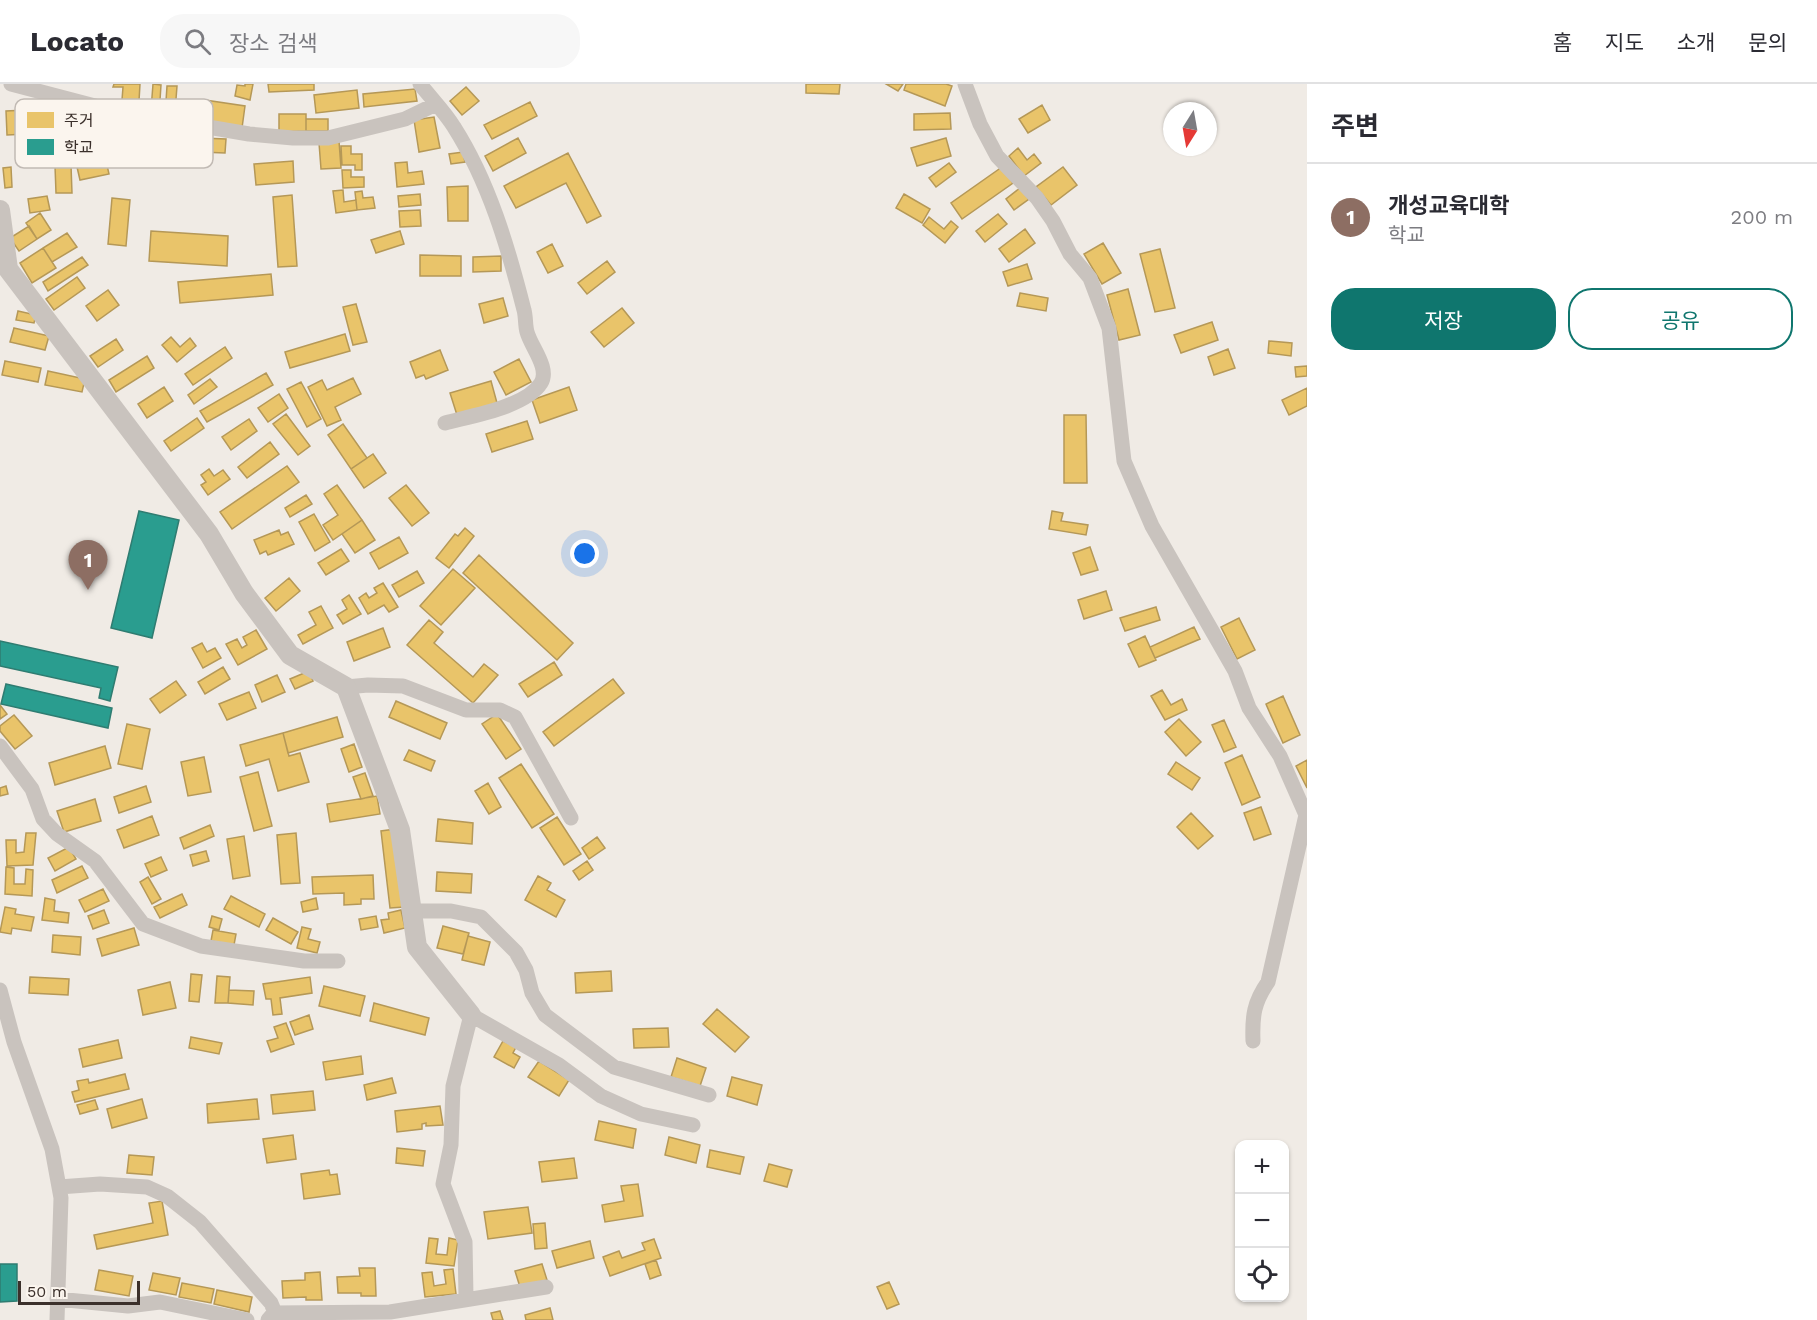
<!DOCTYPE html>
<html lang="ko">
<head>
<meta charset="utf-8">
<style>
  body { margin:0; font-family:"Work Sans","Noto Sans KR",sans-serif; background:#f7f7f7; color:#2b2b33 }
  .controls { position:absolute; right:18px; bottom:18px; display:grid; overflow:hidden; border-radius:12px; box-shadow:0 2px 4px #0004 }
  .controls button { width:54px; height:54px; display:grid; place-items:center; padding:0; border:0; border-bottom:2px solid #e1e1e2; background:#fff; color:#2b2b33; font:30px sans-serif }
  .compass { position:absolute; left:1163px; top:18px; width:54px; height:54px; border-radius:50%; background:#fff; box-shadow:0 2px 4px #0004; rotate:191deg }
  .scale { position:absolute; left:18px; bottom:15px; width:122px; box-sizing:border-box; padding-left:6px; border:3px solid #3b302b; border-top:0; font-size:16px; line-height:21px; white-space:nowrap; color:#3b302b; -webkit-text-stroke:4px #fbf5ee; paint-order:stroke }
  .you { position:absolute; left:585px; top:470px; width:21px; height:21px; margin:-15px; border:4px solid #fff; border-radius:50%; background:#1a73e8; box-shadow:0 0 0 9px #1a73e833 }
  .badge { display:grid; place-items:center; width:39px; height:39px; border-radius:50%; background:#0f766e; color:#fff; font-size:20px; font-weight:700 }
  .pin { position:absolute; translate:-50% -50px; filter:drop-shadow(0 2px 3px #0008) }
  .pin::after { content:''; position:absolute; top:32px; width:21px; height:18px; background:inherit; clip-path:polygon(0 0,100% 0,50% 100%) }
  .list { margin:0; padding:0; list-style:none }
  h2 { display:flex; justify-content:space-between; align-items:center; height:78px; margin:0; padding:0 24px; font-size:26px }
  h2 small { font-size:20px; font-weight:400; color:#7c7c81 }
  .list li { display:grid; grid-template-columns:39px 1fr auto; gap:18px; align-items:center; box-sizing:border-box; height:108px; padding:0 24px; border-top:2px solid #e1e1e2 }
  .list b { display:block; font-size:22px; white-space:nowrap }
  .list p { margin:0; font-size:20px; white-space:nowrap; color:#7c7c81 }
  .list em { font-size:20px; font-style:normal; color:#7c7c81 }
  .actions { display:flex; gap:12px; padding:18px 24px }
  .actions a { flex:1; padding:14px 0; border:2px solid #0f766e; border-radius:24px; text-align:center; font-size:21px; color:#0f766e }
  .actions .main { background:#0f766e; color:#fff }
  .icon { flex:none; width:33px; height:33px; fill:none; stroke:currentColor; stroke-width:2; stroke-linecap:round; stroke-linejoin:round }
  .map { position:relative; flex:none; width:1307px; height:1236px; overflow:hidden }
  header { display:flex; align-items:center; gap:36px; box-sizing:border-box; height:84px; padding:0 30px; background:#fff; border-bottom:2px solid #e1e1e2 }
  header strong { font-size:28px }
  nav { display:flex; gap:33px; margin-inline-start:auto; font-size:21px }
  .search { width:420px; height:54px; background:#f7f7f7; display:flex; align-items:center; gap:15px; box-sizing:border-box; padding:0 21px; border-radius:24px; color:#7c7c81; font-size:22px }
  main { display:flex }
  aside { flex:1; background:#fff }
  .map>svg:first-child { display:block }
</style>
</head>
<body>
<header>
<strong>Locato</strong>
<div class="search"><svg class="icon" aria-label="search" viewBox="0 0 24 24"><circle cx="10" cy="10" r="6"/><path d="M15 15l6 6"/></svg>장소 검색</div>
<nav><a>홈</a><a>지도</a><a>소개</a><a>문의</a></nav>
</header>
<main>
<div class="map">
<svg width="1307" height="1236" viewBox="0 0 1307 1236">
  <rect width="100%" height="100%" fill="#f0ebe5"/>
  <path fill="#e9c46a" stroke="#b59857" stroke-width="1.5" d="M114,0H140L139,17L122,16L123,3H113Z
    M153,0L161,1L160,16L166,17L167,2H177L175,28L151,26Z
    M245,0H253L250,16L235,12L237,1L245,2Z
    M268,0H314V6L269,8Z
    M806,0H840L839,10L806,9Z
    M886,0H903L898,7Z
    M906,0H946L952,2L945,22L904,6Z
    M466,3L479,17L462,31L450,17Z
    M415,5L417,17L364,23L363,10Z
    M357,6L359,24L316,29L314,11Z
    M205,16L245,22L242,44L202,39Z
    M530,18L537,32L492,55L484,41Z
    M1042,21L1050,36L1028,49L1019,35Z
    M26,26L27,50L7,51L6,27Z
    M950,29L951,45L914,46V30Z
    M279,30H306V47L279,48Z
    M434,33L440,64L419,68L414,36Z
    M306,35H328V47H306Z
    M201,54L226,55L225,69L200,68Z
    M518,54L526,69L493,87L485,72Z
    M946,54L951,72L917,82L911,64Z
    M339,57L341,84L321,85L319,59Z
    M341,62H351V70H362V86H355V81H342Z
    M1018,64L1027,76L1034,70L1041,79L1024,92L1009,72Z
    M463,68L465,78L451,80L449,70Z
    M568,69L601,132L587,139L566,99L516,124L504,102Z
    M106,77L109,90L80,96L77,83Z
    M293,77L294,98L256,101L254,80Z
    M407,78L408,89L422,87L424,100L397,103L395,79Z
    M949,79L956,88L936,103L929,94Z
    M71,81L72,109H56L55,82Z
    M11,83L12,103L5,104L3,84Z
    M1002,83L1013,99L962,135L951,119Z
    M1063,83L1077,101L1051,121L1036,103Z
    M342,86H351V93H364V103L343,104Z
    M468,102V137H448L447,103Z
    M1020,104L1029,115L1014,126L1006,115Z
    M343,106L344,118L356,116L357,126L336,129L333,107Z
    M362,107L363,114L373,113L375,124L357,126L355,108Z
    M420,110L421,121L399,123L398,112Z
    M904,110L930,125L922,139L896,124Z
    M292,111L297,182L278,183L273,113Z
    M47,112L50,126L30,129L28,115Z
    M112,114L130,116L126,162L108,160Z
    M420,126L421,142L400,143L399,127Z
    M40,129L51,146L37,155L26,139Z
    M998,130L1007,140L985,158L976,147Z
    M929,133L944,145L951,137L958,143L945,159L923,141Z
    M29,142L37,155L19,167L10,154Z
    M1025,145L1035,159L1009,178L999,165Z
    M151,147L228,152L227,182L149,177Z
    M400,147L404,160L376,169L371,156Z
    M67,149L77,163L52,178L43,164Z
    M1103,159L1121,189L1102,200L1084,170Z
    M552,160L563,182L548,189L537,168Z
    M43,164L56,184L32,199L20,179Z
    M1160,165L1175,224L1155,228L1140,170Z
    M420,171L461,172V192H420Z
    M501,172V187L473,188V173Z
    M82,173L88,181L48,207L43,198Z
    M607,177L615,188L587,210L578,199Z
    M1027,180L1032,195L1008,202L1003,188Z
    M271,190L273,211L180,219L178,198Z
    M77,193L85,204L54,226L46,215Z
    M1128,205L1140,251L1119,256L1107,211Z
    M108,206L119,221L97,237L86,222Z
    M1020,209L1048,214L1046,227L1017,222Z
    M503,214L508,232L484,239L479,220Z
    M356,220L367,258L353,261L343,223Z
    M622,224L634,239L604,263L591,248Z
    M18,227L36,231L34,239L16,236Z
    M1212,238L1218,256L1181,269L1174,251Z
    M14,244L49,252L45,266L10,258Z
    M345,250L350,267L290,284L285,268Z
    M171,253L180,263L190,254L196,262L177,278L162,261Z
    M116,255L123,266L98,283L90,272Z
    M1269,257L1292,259L1291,272L1268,269Z
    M225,263L232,274L193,301L185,290Z
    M1228,265L1235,284L1214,291L1208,273Z
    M440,266L448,286L426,295L424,291L416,294L410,278Z
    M147,272L154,284L116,308L109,296Z
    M519,275L531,298L506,311L494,288Z
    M5,277L41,284L38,298L2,291Z
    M1307,282V292L1296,293L1295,283Z
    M48,287L85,295L82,308L45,301Z
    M266,289L273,301L207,338L200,327Z
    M353,294L361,310L335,323L341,336L327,342L308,303L322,296L327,306Z
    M210,295L217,303L194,320L188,311Z
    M491,297L497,319L457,331L450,309Z
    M301,298L321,335L307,343L287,305Z
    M164,303L173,317L147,334L138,320Z
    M569,303L577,326L540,339L532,316Z
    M1307,304V322L1289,331L1282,316Z
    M279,310L288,324L268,338L258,324Z
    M286,330L310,362L298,371L273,340Z
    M1064,331H1086L1087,399H1064Z
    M197,334L204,344L171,367L164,357Z
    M249,335L257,347L231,366L222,353Z
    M527,337L533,355L492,368L486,350Z
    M343,340L367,374L351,385L328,351Z
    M270,358L279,370L247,394L238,383Z
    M373,370L386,389L364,404L351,385Z
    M287,382L299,398L232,445L220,428Z
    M209,385L214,392L223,386L230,395L208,411L201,401L206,398L201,391Z
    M337,401L362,436L333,456L323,441L338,431L324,410Z
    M406,401L429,429L412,442L389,414Z
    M306,411L312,420L290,433L285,424Z
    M1052,427L1063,429L1061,437L1088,441L1086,451L1049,445Z
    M314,430L330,458L315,467L299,438Z
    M362,436L375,456L355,469L342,450Z
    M465,444L474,452L449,484L436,474L455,450L458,452Z
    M279,446L281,451L288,448L294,460L268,471L266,467L260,470L254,456Z
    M399,453L408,469L379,485L370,469Z
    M1090,463L1098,486L1081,491L1073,469Z
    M341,465L349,477L326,491L318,479Z
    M479,471L573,559L557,576L463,489Z
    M453,485L475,504L441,541L420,522Z
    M417,487L424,499L399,513L392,501Z
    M289,494L300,507L276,527L265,514Z
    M383,499L398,523L389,528L384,521L368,530L359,514L366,509L369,514L377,509L374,504Z
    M1106,507L1112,526L1084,535L1078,516Z
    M349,511L361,530L343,540L337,531L347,525L342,516Z
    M321,522L333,544L303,560L298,551L316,541L309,528Z
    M1156,523L1160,536L1125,547L1120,534Z
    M1239,534L1255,566L1237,575L1221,543Z
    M429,536L443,548L434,559L473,593L484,580L498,591L473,619L407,561Z
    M1194,543L1200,555L1155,574L1150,563Z
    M383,544L390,563L354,577L347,558Z
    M256,546L267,565L238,581L226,560L237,555L242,564L247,561L243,553Z
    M1145,552L1156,576L1139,583L1128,560Z
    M202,559L207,568L215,564L221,574L203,584L192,564Z
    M554,578L562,591L528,613L519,600Z
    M223,583L230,595L205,610L198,598Z
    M309,587L313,597L295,605L290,595Z
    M277,591L285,608L262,618L255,601Z
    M613,595L624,609L554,662L543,648Z
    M176,597L186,611L160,629L150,615Z
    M1162,606L1171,621L1182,615L1187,626L1165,636L1151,612Z
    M249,608L256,624L227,636L219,620Z
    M1283,612L1300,651L1283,659L1266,620Z
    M396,617L447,639L440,655L389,633Z
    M0,621L7,630L0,635Z
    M497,630L521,665L506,675L482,640Z
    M14,631L32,652L15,665L0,647V642Z
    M337,633L343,653L288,669L283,649Z
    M1179,635L1201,658L1186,672L1165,648Z
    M1224,636L1236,663L1224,668L1212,641Z
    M127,640L150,645L142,685L118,680Z
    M283,649L289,672L300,669L309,698L278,707L269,675L246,682L240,661Z
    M354,660L362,683L349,688L341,665Z
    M105,662L111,684L55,701L49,679Z
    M409,666L435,677L431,687L404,676Z
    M1242,671L1260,713L1242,721L1225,679Z
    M204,673L211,708L188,712L181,678Z
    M1307,676V704L1296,682Z
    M1176,678L1200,694L1192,706L1168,690Z
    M521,680L554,730L532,744L499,694Z
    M258,688L272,742L254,747L240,693Z
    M365,689L373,712L361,715L353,693Z
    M488,699L501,723L489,730L475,707Z
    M6,702L8,710L0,712V704Z
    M146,702L151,718L119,729L114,713Z
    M377,712L380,730L330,738L327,720Z
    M95,715L101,737L64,748L57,727Z
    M1261,723L1271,750L1254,756L1244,729Z
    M1191,729L1213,752L1198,765L1177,743Z
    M152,732L159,751L124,764L117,746Z
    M557,733L581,770L564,781L540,744Z
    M438,735L473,739L472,760L436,757Z
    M210,741L214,752L184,765L180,754Z
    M395,745L404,823L390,824L381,747Z
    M26,749H36L33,781L7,782L6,756H16V769L24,768Z
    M296,749L300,799L281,800L277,751Z
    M244,752L250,792L233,795L227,755Z
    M597,753L605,764L589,775L582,764Z
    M69,763L76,775L55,787L48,774Z
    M206,767L209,777L193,782L190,771Z
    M161,773L167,786L151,793L145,780Z
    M587,777L593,786L579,796L573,787Z
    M82,782L88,794L57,809L52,796Z
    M6,783L14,784V800H25L26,785L33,786L32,812L5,810Z
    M437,788L472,790L471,809L436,807Z
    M373,791L374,815H361V820L344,821V809L313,810L312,793Z
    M538,792L551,799L547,806L565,816L556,833L525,816Z
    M148,793L161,815L152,820L140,798Z
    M103,805L109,817L85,828L79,816Z
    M182,810L187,821L160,834L154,823Z
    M231,812L265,830L259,843L224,825Z
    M45,814L55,816L54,827L69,829L68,839L42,836Z
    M316,814L318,825L303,828L301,818Z
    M5,823L16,825L15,830L34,833L31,847L12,844L11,850L0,848Z
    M104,826L109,839L93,845L88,832Z
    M401,826L405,844L384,849L381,836L389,835L388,829Z
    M212,832L222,835L219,846L209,843Z
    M376,832L378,843L361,846L359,835Z
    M273,834L298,848L291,860L266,846Z
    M443,842L469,849L463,870L437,864Z
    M302,843L311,845L308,855L320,858L317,869L297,864Z
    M134,844L139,861L102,872L97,855Z
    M213,846L236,850L234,861L211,857Z
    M53,851L81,853L80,871L52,868Z
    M468,852L490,858L484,881L462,876Z
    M611,887L612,907L576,909L575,889Z
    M191,890L202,891L199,918L189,917Z
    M217,892L230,893L228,919H215Z
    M30,893L69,895L68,911L29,909Z
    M310,893L312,909L280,914L282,930L273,931L271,915H266L263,900Z
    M170,898L176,924L143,931L138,906Z
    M324,902L365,912L360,932L319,922Z
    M229,906L254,907L253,921L228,919Z
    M374,919L429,934L425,951L370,937Z
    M717,925L749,953L735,968L703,940Z
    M309,931L313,945L295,951L290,938Z
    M286,939L294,960L271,968L267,957L278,954L274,943Z
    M668,944L669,963L634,964L633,945Z
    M191,953L222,959L219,970L189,964Z
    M118,956L122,974L83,983L79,965Z
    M503,957L516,963L513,969L520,973L514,984L494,973Z
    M361,972L363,990L326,996L323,978Z
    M677,974L706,984L700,1002L671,993Z
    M539,977L569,996L559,1012L528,993Z
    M125,990L129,1005L75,1018L72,1008L79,1006L77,997L88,995L89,999Z
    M732,993L762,1001L757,1021L727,1012Z
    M392,994L396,1009L367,1016L364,1001Z
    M313,1007L315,1026L273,1030L271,1011Z
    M142,1015L147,1034L112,1044L107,1025Z
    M257,1015L259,1035L208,1039L207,1020Z
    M95,1016L98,1025L80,1030L77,1021Z
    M440,1022L443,1041L426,1042V1039L422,1040V1045L397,1048L395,1027Z
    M599,1037L636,1045L633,1064L595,1056Z
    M293,1051L296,1075L267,1079L263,1055Z
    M669,1053L700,1061L696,1079L665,1071Z
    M397,1064L425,1067L423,1082L396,1079Z
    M710,1066L744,1073L740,1090L707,1083Z
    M129,1071L154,1073L152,1091L127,1089Z
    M574,1074L577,1094L542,1098L539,1078Z
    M769,1080L792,1086L787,1103L764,1097Z
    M329,1086L330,1091L337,1090L340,1110L304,1115L301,1090Z
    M638,1100L643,1132L605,1138L602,1121L624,1117L621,1102Z
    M162,1117L168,1151L97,1165L94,1151L153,1139L149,1119Z
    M528,1123L532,1149L488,1155L484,1128Z
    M545,1139L547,1164L535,1165L533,1140Z
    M429,1154L438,1155L436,1170L447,1171L449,1154L458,1156L454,1182L426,1179Z
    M654,1155L661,1174L610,1192L603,1173L619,1167L622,1174L645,1166L642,1159Z
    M590,1157L594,1174L557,1184L552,1167Z
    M656,1176L661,1191L650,1195L645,1180Z
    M542,1180L547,1196L520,1203L515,1187Z
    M359,1184H375L376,1212H361V1209H338L337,1193L360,1192Z
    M453,1185L456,1210L425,1213L422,1189L432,1188L434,1202L446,1200L444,1186Z
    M99,1186L133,1192L129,1212L95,1206Z
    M320,1188L322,1216H306V1213L283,1214L282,1197L305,1196V1189Z
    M153,1189L180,1194L176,1211L149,1206Z
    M889,1198L899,1220L887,1225L877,1203Z
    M182,1199L214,1205L211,1219L179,1213Z
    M217,1206L252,1213L249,1228L214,1220Z
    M550,1224L553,1236H526L525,1231Z
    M500,1227L503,1236H493L491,1229Z"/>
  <path fill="#2a9d8f" stroke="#2f7c71" stroke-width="1.5" d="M139,427L179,436L152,554L111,544Z
    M0,557L118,583L110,617L99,614L101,604L0,582Z
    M6,600L112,624L108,644L1,620Z
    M0,1180H17V1217L0,1218Z"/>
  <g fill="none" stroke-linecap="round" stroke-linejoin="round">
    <path stroke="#c9c3be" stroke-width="15" d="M11,0L114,27L249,50L293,54H328L405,35L436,20
      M420,0C431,14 445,28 454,43C489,98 508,163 524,226C526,233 525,241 527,248C531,263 550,284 541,299C526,323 471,332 445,339
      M965,0L980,40L997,72L1037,114L1053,137L1070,170L1090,194L1109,244L1124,377L1152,442L1235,587L1249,624L1280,672L1306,731L1268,898C1254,918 1252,932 1253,957
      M346,603L368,601L403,602L466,626H500L515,633L571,734
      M0,662L32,705L43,735L57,750L95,777L143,840L201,862L304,877H338
      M411,827H451L481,833L516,868L526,886L532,909L545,931L614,983L709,1011
      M0,906L14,958L52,1065L61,1114L57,1236
      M59,1103L100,1100L147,1103L167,1112L200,1138L271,1219L278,1236
      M466,1213L465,1158L443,1100L451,1061L453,1002L471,931L559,981L601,1012L641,1030L693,1041
      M57,1215L128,1222L160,1218L247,1236
      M268,1236L274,1229L390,1228L546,1203"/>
    <path stroke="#c9c3be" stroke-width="20" d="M0,126L8,185L209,450L244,509L290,571L346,603L400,746L417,863L471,931"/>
  </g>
  <rect x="15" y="15" width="198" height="69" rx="9" fill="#fbf5ee" stroke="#c1bab4" stroke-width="1.5"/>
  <rect x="27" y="28" width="27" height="16" fill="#e9c46a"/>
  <rect x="27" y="55" width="27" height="16" fill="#2a9d8f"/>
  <g font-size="16" fill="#3b302b">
    <text x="64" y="42">주거</text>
    <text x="64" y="69">학교</text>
  </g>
</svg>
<div class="controls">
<button>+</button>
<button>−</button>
<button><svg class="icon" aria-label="locate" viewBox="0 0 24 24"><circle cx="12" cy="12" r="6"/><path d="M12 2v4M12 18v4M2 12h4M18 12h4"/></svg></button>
</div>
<svg class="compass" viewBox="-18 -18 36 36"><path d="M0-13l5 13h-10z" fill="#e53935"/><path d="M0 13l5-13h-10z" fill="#7c7c81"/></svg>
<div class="scale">50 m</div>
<div class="you"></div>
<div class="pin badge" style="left:88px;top:506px;background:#8d6e63">1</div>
</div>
<aside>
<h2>주변<small></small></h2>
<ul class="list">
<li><span class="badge" style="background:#8d6e63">1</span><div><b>개성교육대학</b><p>학교</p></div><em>200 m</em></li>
</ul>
<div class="actions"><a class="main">저장</a><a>공유</a></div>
</aside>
</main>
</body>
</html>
